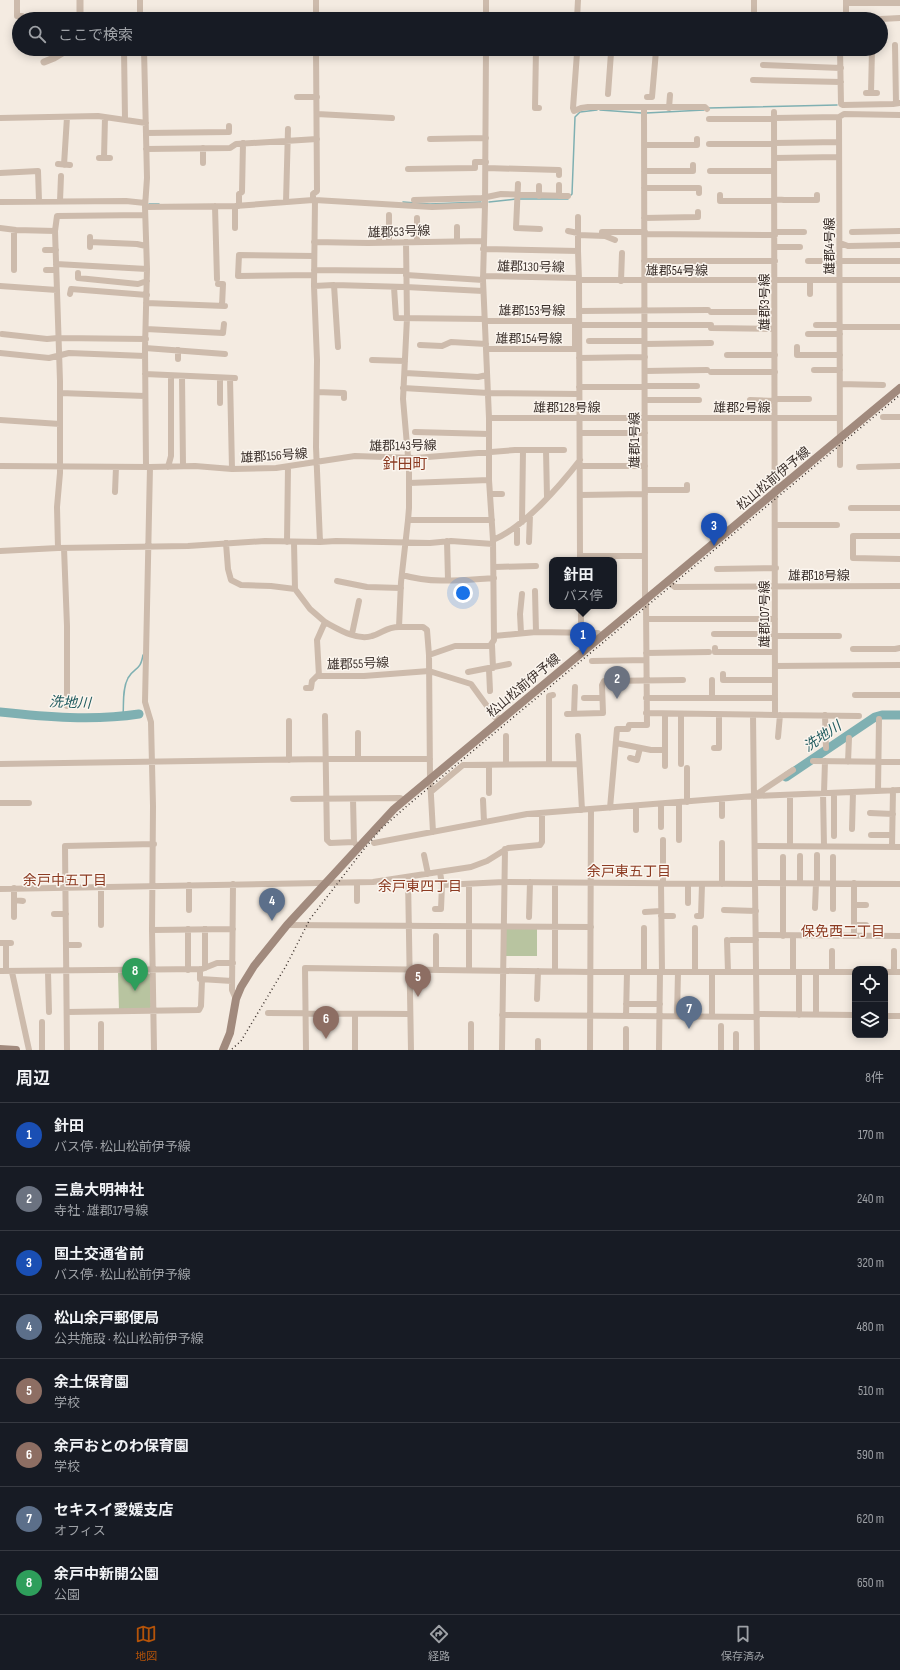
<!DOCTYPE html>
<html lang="ja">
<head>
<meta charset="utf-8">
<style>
  body { margin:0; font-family:"Sofia Sans Condensed","Noto Sans JP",sans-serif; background:#242831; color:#f1f3f6 }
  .controls { position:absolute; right:12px; bottom:12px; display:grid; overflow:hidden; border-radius:8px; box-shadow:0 2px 10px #0003 }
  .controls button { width:36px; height:36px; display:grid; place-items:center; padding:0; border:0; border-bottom:1px solid #363941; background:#171b24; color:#f1f3f6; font:20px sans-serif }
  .you { position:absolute; left:463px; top:593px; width:14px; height:14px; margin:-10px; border:3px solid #fff; border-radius:50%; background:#1a73e8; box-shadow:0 0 0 6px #1a73e833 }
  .badge { display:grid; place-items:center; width:26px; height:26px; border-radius:50%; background:#b45309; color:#fff; font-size:13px; font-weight:700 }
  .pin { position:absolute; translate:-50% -33px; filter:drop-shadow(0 1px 2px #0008) }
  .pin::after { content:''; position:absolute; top:21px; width:14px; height:12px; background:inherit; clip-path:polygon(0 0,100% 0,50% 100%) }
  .popup { position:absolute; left:549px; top:557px; width:68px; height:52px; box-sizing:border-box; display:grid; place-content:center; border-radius:8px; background:#171b24; filter:drop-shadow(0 1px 3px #0005); font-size:13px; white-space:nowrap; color:#9ea1a6 }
  .popup b { font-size:15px; color:#f1f3f6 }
  .popup::after { content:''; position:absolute; left:50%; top:100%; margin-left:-8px; border:8px solid transparent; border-top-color:#171b24 }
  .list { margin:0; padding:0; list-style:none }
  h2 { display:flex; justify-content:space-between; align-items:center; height:52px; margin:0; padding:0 16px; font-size:17px }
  h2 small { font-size:13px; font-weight:400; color:#9ea1a6 }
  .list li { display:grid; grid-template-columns:26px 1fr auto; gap:12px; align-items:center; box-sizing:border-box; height:64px; padding:0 16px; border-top:1px solid #363941 }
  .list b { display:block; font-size:15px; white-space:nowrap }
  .list p { margin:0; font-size:13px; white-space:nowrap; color:#9ea1a6 }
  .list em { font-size:13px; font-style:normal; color:#9ea1a6 }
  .icon { flex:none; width:22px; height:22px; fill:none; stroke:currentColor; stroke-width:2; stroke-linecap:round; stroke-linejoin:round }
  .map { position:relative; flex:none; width:900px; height:1050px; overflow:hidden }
  .search { position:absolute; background:#171b24; box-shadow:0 2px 10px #0003; left:12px; right:12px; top:12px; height:44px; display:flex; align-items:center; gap:10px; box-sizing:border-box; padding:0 14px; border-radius:22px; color:#9ea1a6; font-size:15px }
  .sheet { height:564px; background:#171b24 }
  nav { display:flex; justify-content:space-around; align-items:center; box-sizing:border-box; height:56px; border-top:1px solid #363941; background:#171b24; font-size:11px; color:#9ea1a6 }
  nav a { display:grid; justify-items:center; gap:2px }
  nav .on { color:#b45309 }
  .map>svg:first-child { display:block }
</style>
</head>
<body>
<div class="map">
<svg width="900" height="1050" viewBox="0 0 900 1050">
  <rect width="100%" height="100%" fill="#f4ebe1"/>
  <path fill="#b8c4a0" d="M505,928H537V956H505Z
    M118,973H147L150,974L151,1007L150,1009L119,1010Z"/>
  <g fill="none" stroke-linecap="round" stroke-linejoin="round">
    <path stroke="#7fb0b2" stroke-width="1.5" d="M708,108L837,105
      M600,110L642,113
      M646,113L704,110
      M570,196L572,194L575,117L580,112L597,110
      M519,199H568
      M403,202L430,204L481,202
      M489,202L516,199
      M149,204H159
      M123,716C124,704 122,689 128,678C135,666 140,672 143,655"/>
    <path stroke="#7fb0b2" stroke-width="9" d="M0,712C46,717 94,721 139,714
      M786,777L875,717L882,715H900"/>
    <path stroke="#cdbbac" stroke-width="6" d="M17,0V16H22
      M140,0V19
      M316,0V19
      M754,0V19
      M846,3H900
      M486,19V0
      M577,19L578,0
      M845,19H846V0
      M846,19H856
      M881,19L900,18
      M895,45L896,103
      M124,49L125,119
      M144,49L147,178L145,207L147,269L145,348L146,467
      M316,49L317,191L313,194V200H315L314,286L317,360L316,447L320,542
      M536,49L535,108H539
      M577,49V53L658,51L662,49
      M840,49L841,104L843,105L893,104L900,103
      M577,53L573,108L574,111L581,108L588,107H705L707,109
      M763,65L841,68
      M753,80L841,82
      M866,93H877
      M871,93L872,49
      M608,94L611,53
      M297,97H317
      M647,97H652L656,51
      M669,108L670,95
      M317,114L392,118
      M0,118L98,116L146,123
      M774,118L839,117
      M709,119H774
      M146,133L229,132V126
      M430,139L486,138
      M774,143L839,142
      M709,144H774
      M644,145H697V139
      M146,149L230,148L236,144L317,139
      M99,158H110
      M104,158L105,117
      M774,158L839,157
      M203,163V148
      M58,164L70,165
      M64,165L67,117
      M486,168L559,170V175
      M408,169L475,168V162H486
      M644,171H693V165
      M710,171H774
      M0,173L38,171L39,201
      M518,184L516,228L540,229
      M559,185V196
      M539,186V196
      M644,188H699V193
      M720,195V201H775
      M774,199L784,200H817V195
      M315,200L432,207L485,205
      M414,200L482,198L501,194L568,196
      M60,201L61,176
      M0,202L126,201L145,203
      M286,202L288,129
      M215,206L217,279
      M239,206V194L242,192L243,143
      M145,207L235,206L313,200
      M389,215V242
      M578,217V251
      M417,218V241
      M644,218L698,217V212
      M457,227V241
      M0,228L16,230L55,231L60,381V473L57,507L58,548
      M235,228V206
      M55,231L57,216L145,215
      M568,231L578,233
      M602,232H645
      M775,232H804
      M852,232L900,231
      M644,234L775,235
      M578,235L605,236L615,240
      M90,237V247
      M90,242L137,244L146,246
      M314,242L368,243L484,241
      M406,242L407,318L403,399L409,468V508L408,520
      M379,243V228
      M840,243L848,246L900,245
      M775,247H800
      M483,249L578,251L579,280H900
      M45,250H56
      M644,261H775
      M808,261H840
      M840,261H900
      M56,264L147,269
      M14,270V230
      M46,270H56
      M314,270L406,271
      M78,273V278L138,284L147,281
      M314,275L238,276L239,255L314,256
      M406,275L483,280
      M483,276L578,278
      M579,280L580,560
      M810,280V294
      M621,281L622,253
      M218,284H223L222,306
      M334,285L406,287L483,291
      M0,286L57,290
      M314,286L334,285L338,347
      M394,287L396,318L485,319
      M70,294L71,289L147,295
      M146,303L225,306
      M579,311L708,310
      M711,312H774
      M485,321H575V325
      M816,325H840
      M840,327H900
      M711,328L774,329
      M146,329L223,333L224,324
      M2,334L47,339L58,338L146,339
      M808,334H840
      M589,341H644
      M645,344L711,343
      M420,345L442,346L451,342L486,344
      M797,347V355H840
      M145,348L225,354
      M486,349H575V325H711
      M0,353L49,358L69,353L145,356
      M727,355H775
      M579,358L645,357
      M178,359V350
      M372,360L405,361
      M814,370H840
      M645,371L707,370
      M711,372H775
      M405,373L478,377L487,375
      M145,374L235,378
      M182,376L183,466
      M220,378V403
      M230,378L232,469
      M840,384L883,385
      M645,386H697
      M579,387H645
      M403,388L488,393L579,394
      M317,392L344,393V398
      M60,393L145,396
      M775,399H809
      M645,400H699
      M750,400L775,401
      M883,417H900
      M489,418H839
      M0,420L60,424
      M415,432L489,434
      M580,433H645
      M546,450L547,497
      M840,465L839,117L844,114L900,115
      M0,466L150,467L195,466L232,469L276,468L355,456L415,458L515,450H564
      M580,466H645
      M150,467L145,702L151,722L153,806L152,930L154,1050
      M168,467L171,456V376
      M859,467L900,466
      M409,483L489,480
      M645,490H687V485
      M115,492L116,467
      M490,494H502
      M580,495L645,494
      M851,508H900
      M522,522L523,450
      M776,525H837
      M900,536H853V558L900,559
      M493,540C523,528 560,486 580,460
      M447,541L448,580
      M287,542L288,467
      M294,542L295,589L310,609L325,622L317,640L319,676H364L429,671L471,684L495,717L502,719
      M529,542L530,515
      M226,543L228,569L231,580L241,585L271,586L295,589
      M517,543V526
      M64,548L67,626V706
      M0,551L58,548L188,546L265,541L320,542L336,541L430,543L451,541L493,544
      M580,556H645
      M494,567L536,566
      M717,569L776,568
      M402,575C434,584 462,580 494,578
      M337,581L367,587L401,588
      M667,581L675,587L900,586
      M535,591L536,632
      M646,619H775
      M325,622C338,629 357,641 372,636C383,633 386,627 399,627
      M521,633L520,614L522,594
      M581,633V606
      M352,634L359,601
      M714,634H775
      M494,636L536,632L598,633L601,636
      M775,636H839
      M492,645L493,668
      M715,648V652H775
      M853,649H895L900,648
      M646,653L709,652
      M429,655L455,646H490L494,640L493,540L489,480V418L483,280L485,205L486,49
      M592,661L646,660
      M775,666L900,665
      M489,669L490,691
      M468,672L509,664
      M723,674V680H775
      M712,680V697
      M306,688H311L312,681L319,674
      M855,695H900
      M584,698H602
      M646,698H775
      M646,713L775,715L774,112
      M567,714L603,713L602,685L604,681L683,680
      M574,714L575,687
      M753,715L757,1050
      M775,715L859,716
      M825,715L826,748
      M325,716L327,840L330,843L354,842L358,847
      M289,721V760
      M506,736V764
      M578,736L582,810
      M778,737L780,715
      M616,743L651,750H665
      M714,748H719V715
      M630,758L637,760L640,748
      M358,759V733
      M813,761L900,762
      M848,762L849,738
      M0,764L326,759H430
      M549,764V696L553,695
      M681,764V714
      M489,765V793
      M665,766V714
      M687,768V802
      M432,791L463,765L579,764
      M878,791L879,719
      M823,793L824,846
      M824,793L825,761
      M834,793V836
      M790,795V846
      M754,796L793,770
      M293,799L400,798L404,800
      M353,799L354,842
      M722,799V816
      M483,800L484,822
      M0,803H29
      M610,808L617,729H628L629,725H647L646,606L645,599L644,109
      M870,813L893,814
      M661,827V804
      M852,829L853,792
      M636,830V806
      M433,832L430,778L429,655L427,630L423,627H399L401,582L408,520H492
      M871,835H892
      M679,840V802
      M374,843L527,814L754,796L900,790
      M722,843V884
      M755,846L900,847
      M892,847L893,790
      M424,855L428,874
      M817,855V883
      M783,857V936
      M408,878L411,1050
      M555,883V971
      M661,883L662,972
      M663,883V840
      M756,883L900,884
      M800,883V856
      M233,884L232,990L236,999
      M442,885L504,882L756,884
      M14,888V917
      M0,889L373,882L471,867L487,861L508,848L540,845L542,842V813
      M14,900L23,901
      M357,901V883
      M688,903V884
      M854,905H866
      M815,908L816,883
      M435,909H441L442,885L440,872
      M833,909V857
      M189,910V885
      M724,910L756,911
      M645,912L661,911
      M54,914H66
      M661,916H673
      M697,916H701L702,884
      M529,917L530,882
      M101,925V886
      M287,925L591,927
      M854,925H866
      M695,928V972
      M188,929V970
      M205,929V968
      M152,930L233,929
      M756,935L900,936
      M436,936V970
      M854,936V883
      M727,940L728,972
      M731,940H756
      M1,943H11
      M6,943V971
      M67,945H79
      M200,969V979L232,981
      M469,970V885
      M0,971L202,969L217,963H233
      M12,972L29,1050
      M48,972L49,1012
      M644,972V928
      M712,972V1016
      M793,972V936
      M832,972V951
      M885,972H900
      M894,972V951
      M537,999L538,971
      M626,1004H660
      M67,1012L199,1010L201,1006L202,980
      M268,1013L410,1014
      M355,1014V1050
      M757,1014L855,1015
      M502,1015L757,1017
      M799,1015V972
      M816,1015V972
      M626,1016L627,972
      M677,1016L678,972
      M885,1016H900
      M471,1024V1050
      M626,1029V1050
      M736,1034V1050
      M42,1050V1022
      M67,1050L65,846L154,844
      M101,1050V1024
      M306,1050L305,968L590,972H855
      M502,1050L505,849
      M538,1050V1041
      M590,1050L591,809
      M659,1050L660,972
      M721,1050V1026"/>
    <path stroke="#cdbbac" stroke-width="7" d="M80,19V0
      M44,62L54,58L69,49"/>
    <path stroke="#a18a7d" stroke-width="8" d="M0,1049L16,1050
      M223,1050L230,1033L236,999L241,987L254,966L287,925L394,809L900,388"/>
    <path stroke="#3b302b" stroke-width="1.5" stroke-dasharray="1 3" stroke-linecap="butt" d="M232,1049L241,1041L286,966L310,919L364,849L382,828L408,805L900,395"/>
  </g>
  <g text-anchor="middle" stroke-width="3" stroke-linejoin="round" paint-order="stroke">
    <g font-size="13" fill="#3b302b" stroke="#fbf5ee">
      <text transform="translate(399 231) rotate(-2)" y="5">雄郡53号線</text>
      <text transform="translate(829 246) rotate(-90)" y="5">雄郡4号線</text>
      <text transform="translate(531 266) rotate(1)" y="5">雄郡130号線</text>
      <text x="677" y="275">雄郡54号線</text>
      <text transform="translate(764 302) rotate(-90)" y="5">雄郡3号線</text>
      <text x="532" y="315">雄郡153号線</text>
      <text x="529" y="343">雄郡154号線</text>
      <text x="567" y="412">雄郡128号線</text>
      <text x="742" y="412">雄郡2号線</text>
      <text transform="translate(634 440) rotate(-90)" y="5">雄郡1号線</text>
      <text transform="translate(403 445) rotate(-1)" y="5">雄郡143号線</text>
      <text transform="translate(274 455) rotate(-4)" y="5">雄郡156号線</text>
      <text transform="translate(773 478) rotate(-40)" y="5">松山松前伊予線</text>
      <text x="819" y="580">雄郡18号線</text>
      <text transform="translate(764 614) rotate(-90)" y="5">雄郡107号線</text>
      <text transform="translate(358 663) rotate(-2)" y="5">雄郡55号線</text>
      <text transform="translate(523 685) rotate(-40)" y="5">松山松前伊予線</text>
    </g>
    <g font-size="14" font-style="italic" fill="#1f5a5e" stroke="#fbf5ee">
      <text transform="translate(70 702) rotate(2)" y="5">洗地川</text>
      <text transform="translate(822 736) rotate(-34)" y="5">洗地川</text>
    </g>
    <g font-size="14" fill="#8c3b22" stroke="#fbf5ee">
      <text x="629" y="876">余戸東五丁目</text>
      <text x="65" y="885">余戸中五丁目</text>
      <text x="420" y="891">余戸東四丁目</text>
      <text x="843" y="936">保免西二丁目</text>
    </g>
    <g font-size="15" fill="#8c3b22" stroke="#fbf5ee">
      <text x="405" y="469">針田町</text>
    </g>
  </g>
</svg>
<div class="controls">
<button><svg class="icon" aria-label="locate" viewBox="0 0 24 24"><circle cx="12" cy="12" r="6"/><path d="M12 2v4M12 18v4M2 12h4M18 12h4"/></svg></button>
<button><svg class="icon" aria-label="layers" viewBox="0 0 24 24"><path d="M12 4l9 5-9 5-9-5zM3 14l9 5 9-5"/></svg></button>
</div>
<div class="you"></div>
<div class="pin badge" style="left:583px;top:655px;background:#1a4fb4">1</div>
<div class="popup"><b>針田</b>バス停</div>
<div class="pin badge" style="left:617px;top:699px;background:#6b7280">2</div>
<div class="pin badge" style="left:714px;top:546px;background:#1a4fb4">3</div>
<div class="pin badge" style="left:272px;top:921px;background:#5c6f8a">4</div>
<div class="pin badge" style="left:418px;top:997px;background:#8d6e63">5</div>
<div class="pin badge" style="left:326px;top:1039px;background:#8d6e63">6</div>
<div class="pin badge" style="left:689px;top:1029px;background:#5c6f8a">7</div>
<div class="pin badge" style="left:135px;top:991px;background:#2e9e5b">8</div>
<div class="search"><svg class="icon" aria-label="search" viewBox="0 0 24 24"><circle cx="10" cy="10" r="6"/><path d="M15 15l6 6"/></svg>ここで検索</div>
</div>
<section class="sheet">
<h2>周辺<small>8件</small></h2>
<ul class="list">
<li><span class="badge" style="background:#1a4fb4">1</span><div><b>針田</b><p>バス停 · 松山松前伊予線</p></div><em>170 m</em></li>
<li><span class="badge" style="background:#6b7280">2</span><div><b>三島大明神社</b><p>寺社 · 雄郡17号線</p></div><em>240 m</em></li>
<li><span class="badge" style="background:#1a4fb4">3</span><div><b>国土交通省前</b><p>バス停 · 松山松前伊予線</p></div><em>320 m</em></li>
<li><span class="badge" style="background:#5c6f8a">4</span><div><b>松山余戸郵便局</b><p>公共施設 · 松山松前伊予線</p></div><em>480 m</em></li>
<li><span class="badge" style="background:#8d6e63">5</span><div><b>余土保育園</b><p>学校</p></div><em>510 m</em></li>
<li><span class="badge" style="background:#8d6e63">6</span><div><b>余戸おとのわ保育園</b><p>学校</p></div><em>590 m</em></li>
<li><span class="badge" style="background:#5c6f8a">7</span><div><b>セキスイ愛媛支店</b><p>オフィス</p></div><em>620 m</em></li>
<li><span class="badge" style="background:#2e9e5b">8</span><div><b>余戸中新開公園</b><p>公園</p></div><em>650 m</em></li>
</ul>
</section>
<nav>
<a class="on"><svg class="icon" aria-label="map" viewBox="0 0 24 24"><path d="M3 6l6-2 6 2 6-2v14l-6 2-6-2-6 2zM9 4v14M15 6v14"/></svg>地図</a>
<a><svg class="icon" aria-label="directions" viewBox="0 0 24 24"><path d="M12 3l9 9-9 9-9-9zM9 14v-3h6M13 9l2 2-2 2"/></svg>経路</a>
<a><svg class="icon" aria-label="saved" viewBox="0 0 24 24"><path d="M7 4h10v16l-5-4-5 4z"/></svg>保存済み</a>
</nav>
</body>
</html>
